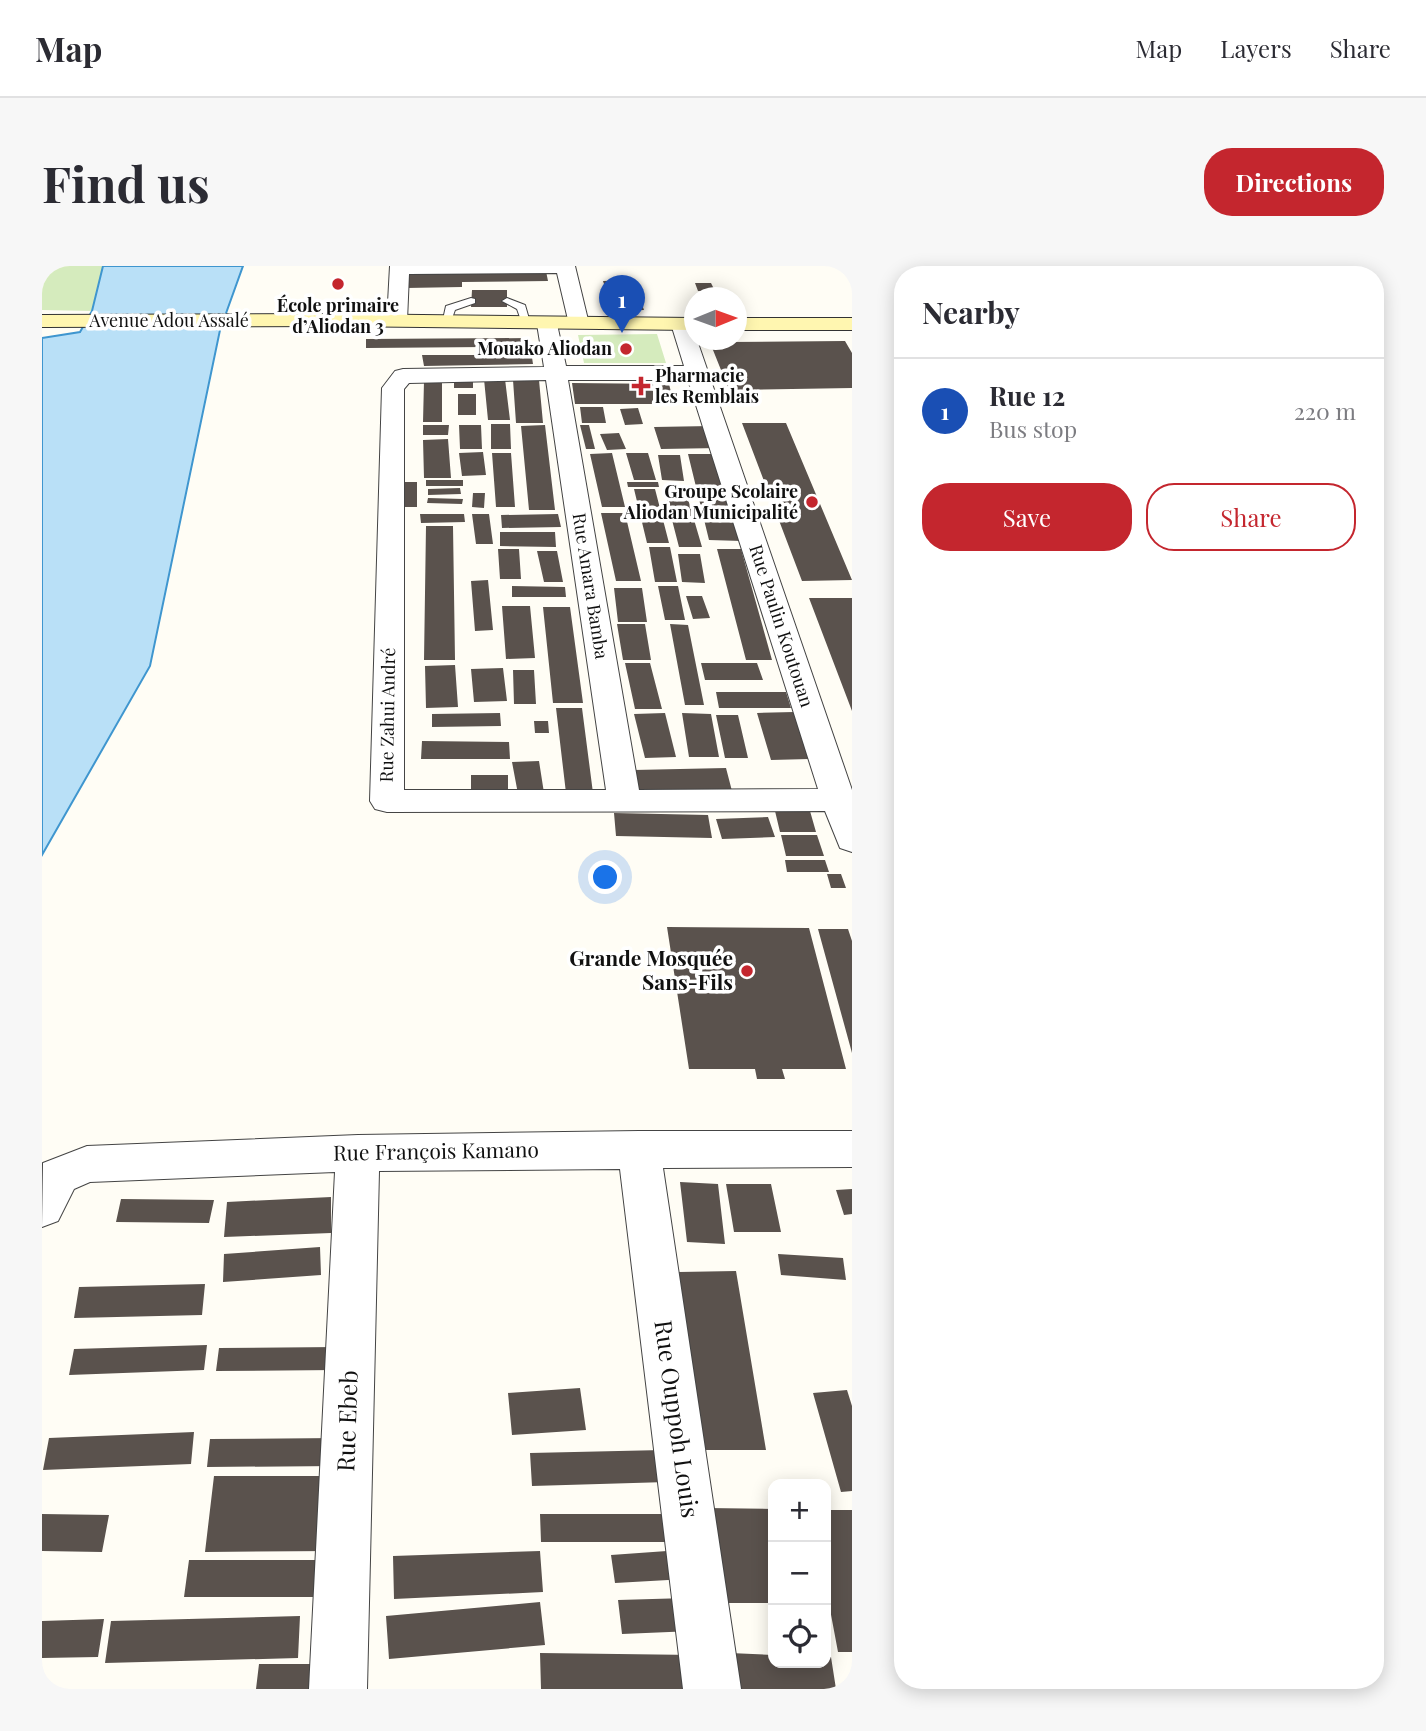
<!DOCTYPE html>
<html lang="en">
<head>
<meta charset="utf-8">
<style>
  body { margin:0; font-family:"Playfair Display",serif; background:#f7f7f7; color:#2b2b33 }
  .controls { position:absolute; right:21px; bottom:21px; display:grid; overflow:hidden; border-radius:14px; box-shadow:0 4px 18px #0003 }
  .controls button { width:63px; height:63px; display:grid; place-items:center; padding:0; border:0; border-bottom:2px solid #e1e1e2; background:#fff; color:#2b2b33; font:35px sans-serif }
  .compass { position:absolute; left:642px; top:21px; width:63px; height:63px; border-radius:50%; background:#fff; box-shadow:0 4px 18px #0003; rotate:89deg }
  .you { position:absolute; left:564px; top:612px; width:24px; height:24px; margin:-18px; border:5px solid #fff; border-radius:50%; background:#1a73e8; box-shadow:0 0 0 10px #1a73e833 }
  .badge { display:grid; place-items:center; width:46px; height:46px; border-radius:50%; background:#c4262e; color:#fff; font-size:23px; font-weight:700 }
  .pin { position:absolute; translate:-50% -58px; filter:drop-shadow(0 2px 4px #0008) }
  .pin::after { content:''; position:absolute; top:37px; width:24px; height:21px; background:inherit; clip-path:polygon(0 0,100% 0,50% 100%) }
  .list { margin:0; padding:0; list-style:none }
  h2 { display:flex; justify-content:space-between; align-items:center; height:91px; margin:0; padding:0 28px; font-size:30px }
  h2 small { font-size:23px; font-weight:400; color:#7c7c81 }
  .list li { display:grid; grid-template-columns:46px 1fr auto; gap:21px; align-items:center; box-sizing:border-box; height:105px; padding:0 28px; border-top:2px solid #e1e1e2 }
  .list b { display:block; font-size:26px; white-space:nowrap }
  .list p { margin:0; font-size:23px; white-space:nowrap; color:#7c7c81 }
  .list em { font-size:23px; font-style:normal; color:#7c7c81 }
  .actions { display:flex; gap:14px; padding:21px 28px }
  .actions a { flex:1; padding:16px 0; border:2px solid #c4262e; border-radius:28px; text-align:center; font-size:24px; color:#c4262e }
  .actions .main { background:#c4262e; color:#fff }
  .icon { flex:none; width:38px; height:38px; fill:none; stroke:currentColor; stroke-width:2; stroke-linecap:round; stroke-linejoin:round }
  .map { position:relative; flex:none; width:810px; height:1423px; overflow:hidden; border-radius:28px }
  header { display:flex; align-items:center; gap:42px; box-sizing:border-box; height:98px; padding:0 35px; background:#fff; border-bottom:2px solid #e1e1e2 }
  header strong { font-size:33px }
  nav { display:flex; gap:38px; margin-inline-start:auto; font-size:24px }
  .intro { display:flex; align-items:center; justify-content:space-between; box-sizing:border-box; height:168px; padding:0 42px }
  h1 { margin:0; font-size:49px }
  .button { padding:18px 32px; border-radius:28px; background:#c4262e; color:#fff; font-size:24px; font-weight:700 }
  main { display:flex; gap:42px; padding:0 42px }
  aside { flex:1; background:#fff; border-radius:28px; box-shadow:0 4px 18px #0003 }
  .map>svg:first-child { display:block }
</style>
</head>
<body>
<header>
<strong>Map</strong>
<nav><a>Map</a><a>Layers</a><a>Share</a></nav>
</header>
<div class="intro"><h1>Find us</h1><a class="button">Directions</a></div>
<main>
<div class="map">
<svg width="810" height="1423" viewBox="0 0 810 1423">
  <rect width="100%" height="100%" fill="#fffdf5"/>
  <path fill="#d5ebbd" d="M0,0H61L50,45L0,44Z
    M615,68L624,97H542L536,69Z"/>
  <path fill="#b9e0f7" stroke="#3f96cf" stroke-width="2" d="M61,0H201L178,64L108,400L0,589V72L38,66L50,45Z"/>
  <path fill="#5a524d" d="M504,5L506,15L420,16V21L364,22V6Z
    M591,14L602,44L571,45L561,15Z
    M653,17H669L673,25H656Z
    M430,24H465V41H429Z
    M487,72L491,98L382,100L380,89H445L444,81L324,82V73Z
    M667,74H687L688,76L803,75L810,87V122L687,124Z
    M412,113H431V122H412Z
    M442,113H463L468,154H446Z
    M400,114V156H381L382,115Z
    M471,114H497L501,157H474Z
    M530,117L627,118L632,138H533Z
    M416,128H434V149H416Z
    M538,141H561L564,157H540Z
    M596,142L601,158L583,159L578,143Z
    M700,157H744L810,314L760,315Z
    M449,158H468L469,183H449Z
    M381,159H407L406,169H381Z
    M417,159H439L440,183H418Z
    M503,159L513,244H487L479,160Z
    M538,159H547L553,183H544Z
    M669,160L677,182L619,183L612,161Z
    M577,167L584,183L565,184L558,168Z
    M406,173L409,212H382L381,174Z
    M441,186L444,209L420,210L417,187Z
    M450,187H469L473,241H454Z
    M570,187L583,241H560L548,188Z
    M584,187H606L614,214H592Z
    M646,188H677L700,275L667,274Z
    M616,189H638L642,215L620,214Z
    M384,214H421V220H384Z
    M363,216H375V241H363Z
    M585,216H616L617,221H586Z
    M418,222L419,228L386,229V223Z
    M592,223H613L627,277H605Z
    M622,223H643L660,281H637Z
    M431,227H443L442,242L430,241Z
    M386,232L421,233L420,238L385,237Z
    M559,247H583L599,315H574Z
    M378,248H422L423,256L379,257Z
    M430,248H447L451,278H434Z
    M516,248L519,261L460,262L459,249Z
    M384,260H411L413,394H382Z
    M458,266H513L514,281L458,280Z
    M607,281H628L635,316H613Z
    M456,283H477L479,313H458Z
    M675,283H699L730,394H704Z
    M495,285H515L521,316H502Z
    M636,288H658L663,317L640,316Z
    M446,314L451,364L433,365L429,315Z
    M470,320L523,321L524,331H470Z
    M616,320H636L643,354H623Z
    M572,322H600L605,356H576Z
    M644,330H660L668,352L651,353Z
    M767,332H810V445Z
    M460,340H488L493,392L464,393Z
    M501,341H528L541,437H511Z
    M575,358H603L609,394H581Z
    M628,358L646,359L662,439H643Z
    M583,397H608L620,443H593Z
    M659,397H715L721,414H663Z
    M413,399L416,441L384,442L383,400Z
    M461,402L465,435L432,436L429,403Z
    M471,404H492L494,438H472Z
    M674,426H744L749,442H677Z
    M514,442H540L551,527H524Z
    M752,446L767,493L729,494L715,447Z
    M458,447L459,460L390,461V448Z
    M623,447L634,491L603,492L592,448Z
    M640,447L669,448L677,491H647Z
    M674,449H696L706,492H683Z
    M492,455H506L507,467H493Z
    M380,475L467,476L468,493H379Z
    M497,495L502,527L476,528L470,496Z
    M684,502L690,525L597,526L592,504Z
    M429,509H466V524H429Z
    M733,545H768L774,566H738Z
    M572,547L666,549L670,572L574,570Z
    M726,551L733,571L680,573L674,553Z
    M739,569H775L782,590H744Z
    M743,594H783L787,606H745Z
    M785,608H799L804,622H789Z
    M625,661L767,662L804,803H740L743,813H715L713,803H647Z
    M776,663H806L810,675V787Z
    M638,916L676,918L683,978L645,976Z
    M684,918H729L739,966H692Z
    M810,923V948L802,949L794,924Z
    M289,931V967L182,971L185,936Z
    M79,933L172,934L167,957L74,956Z
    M278,981L279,1009L181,1016L182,988Z
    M736,988L801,992L804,1014L739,1009Z
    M694,1005L724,1184H662L637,1006Z
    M163,1018L160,1049L32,1052L37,1021Z
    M165,1079L162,1104L27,1109L32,1083Z
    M296,1081L295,1104L174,1105L177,1082Z
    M538,1122L544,1164L470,1169L466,1127Z
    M805,1124L810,1140V1225L799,1226L771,1127Z
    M152,1166L149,1198L1,1204L7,1172Z
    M296,1172L295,1200L165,1201L168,1173Z
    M621,1184L625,1216L490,1220L488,1187Z
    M172,1210H295L291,1285L163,1286Z
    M664,1242L731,1243V1337H676Z
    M784,1244H810V1386H796L784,1322Z
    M0,1248L67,1249L60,1286L0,1285Z
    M498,1248H625L629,1276H499Z
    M639,1284L644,1313L573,1317L569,1289Z
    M498,1285L501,1326L352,1333L351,1290Z
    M147,1294H279L277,1331H142Z
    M645,1332L651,1365L580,1368L576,1334Z
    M498,1336L503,1379L347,1393L344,1350Z
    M258,1350L256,1392L63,1397L69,1355Z
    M62,1353L56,1391L0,1392V1355Z
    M498,1387L653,1389L657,1423H499Z
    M688,1387L731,1389V1397H784V1391H789L794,1423H691Z
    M217,1398H281L279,1423H214Z"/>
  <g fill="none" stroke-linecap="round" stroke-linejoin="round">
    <defs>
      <path id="lane" d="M429,32L433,33V37L413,44L408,58H400L404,40Z
        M465,32L483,39L489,60H481L475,43L460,35Z"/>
      <path id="street" d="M348,0H533L547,58L544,62H530L527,58L515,7L367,8L365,55L362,59H348L345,55Z
        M505,52L512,54L515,58L524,100H642L629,58L632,54H646L652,74H655L810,524V586L798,582L783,545L345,546L333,543L328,535L340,122L353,105L361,103L502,101L495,58L498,54ZM504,114L564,524H362V123L367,117ZM526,114H646L776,523L597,524Z
        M597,865H810V901L621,902L699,1423H641L578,903L337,905L325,1423H267L293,906L48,916L32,923L16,955L0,961L1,897L45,880L316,869Z"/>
      <path id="secondary" d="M292,48L652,52V64L292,60L0,61V49Z
        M694,52H810V64H694Z"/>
    </defs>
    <use href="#lane" stroke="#444" stroke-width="2"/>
    <use href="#street" stroke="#444" stroke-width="2"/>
    <use href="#secondary" stroke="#333" stroke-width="2"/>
    <use href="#lane" fill="#fff" fill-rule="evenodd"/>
    <use href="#street" fill="#fff" fill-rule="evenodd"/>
    <use href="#secondary" fill="#fff6b0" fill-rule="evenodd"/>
  </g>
  <g fill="#c4262e" stroke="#fff" stroke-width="2.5">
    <circle cx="296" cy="18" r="7"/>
    <circle cx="584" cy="83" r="7"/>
    <path d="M595.5 109.5h7v7h7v7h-7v7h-7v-7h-7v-7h7z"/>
    <circle cx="770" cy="236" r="7"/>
    <circle cx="705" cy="705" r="7"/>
  </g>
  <g text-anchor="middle" stroke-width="7" stroke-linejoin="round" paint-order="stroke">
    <g font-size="18" font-weight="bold" fill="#111" stroke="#fff" text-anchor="end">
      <text x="296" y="46" text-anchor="middle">École primaire<tspan x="296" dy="21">d’Aliodan 3</tspan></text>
      <text x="570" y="89">Mouako Aliodan</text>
      <text x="613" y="116" text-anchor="start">Pharmacie<tspan x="613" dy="21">les Remblais</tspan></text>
      <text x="756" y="232">Groupe Scolaire<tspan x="756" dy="21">Aliodan Municipalité</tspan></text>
    </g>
    <g font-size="18" fill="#111" stroke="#fff">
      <text x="127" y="61">Avenue Adou Assalé</text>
      <text transform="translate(548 320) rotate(81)" y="6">Rue Amara Bamba</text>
      <text transform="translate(739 360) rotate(72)" y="6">Rue Paulin Koutouan</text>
      <text transform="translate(346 449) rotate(-89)" y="6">Rue Zahui André</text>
    </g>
    <g font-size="21" font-weight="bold" fill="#111" stroke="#fff" text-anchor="end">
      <text x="691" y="700">Grande Mosquée<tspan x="691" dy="24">Sans-Fils</tspan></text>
    </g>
    <g font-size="21" fill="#111" stroke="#fff">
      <text transform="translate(394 886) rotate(-1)" y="7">Rue François Kamano</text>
    </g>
    <g font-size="24" fill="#111" stroke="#fff">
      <text transform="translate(634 1153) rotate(82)" y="8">Rue Ouppoh Louis</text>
      <text transform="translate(306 1155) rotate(-88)" y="8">Rue Ebeb</text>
    </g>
  </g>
</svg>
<div class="controls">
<button>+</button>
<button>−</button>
<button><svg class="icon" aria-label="locate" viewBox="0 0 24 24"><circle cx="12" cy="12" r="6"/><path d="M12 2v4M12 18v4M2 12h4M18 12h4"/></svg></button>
</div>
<svg class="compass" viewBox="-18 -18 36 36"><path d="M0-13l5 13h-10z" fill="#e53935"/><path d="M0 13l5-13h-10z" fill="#7c7c81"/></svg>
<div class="you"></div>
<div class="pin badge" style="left:580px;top:67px;background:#1a4fb4">1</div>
</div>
<aside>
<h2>Nearby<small></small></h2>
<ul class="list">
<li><span class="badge" style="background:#1a4fb4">1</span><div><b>Rue 12</b><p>Bus stop</p></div><em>220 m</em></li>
</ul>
<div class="actions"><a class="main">Save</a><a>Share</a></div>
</aside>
</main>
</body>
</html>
